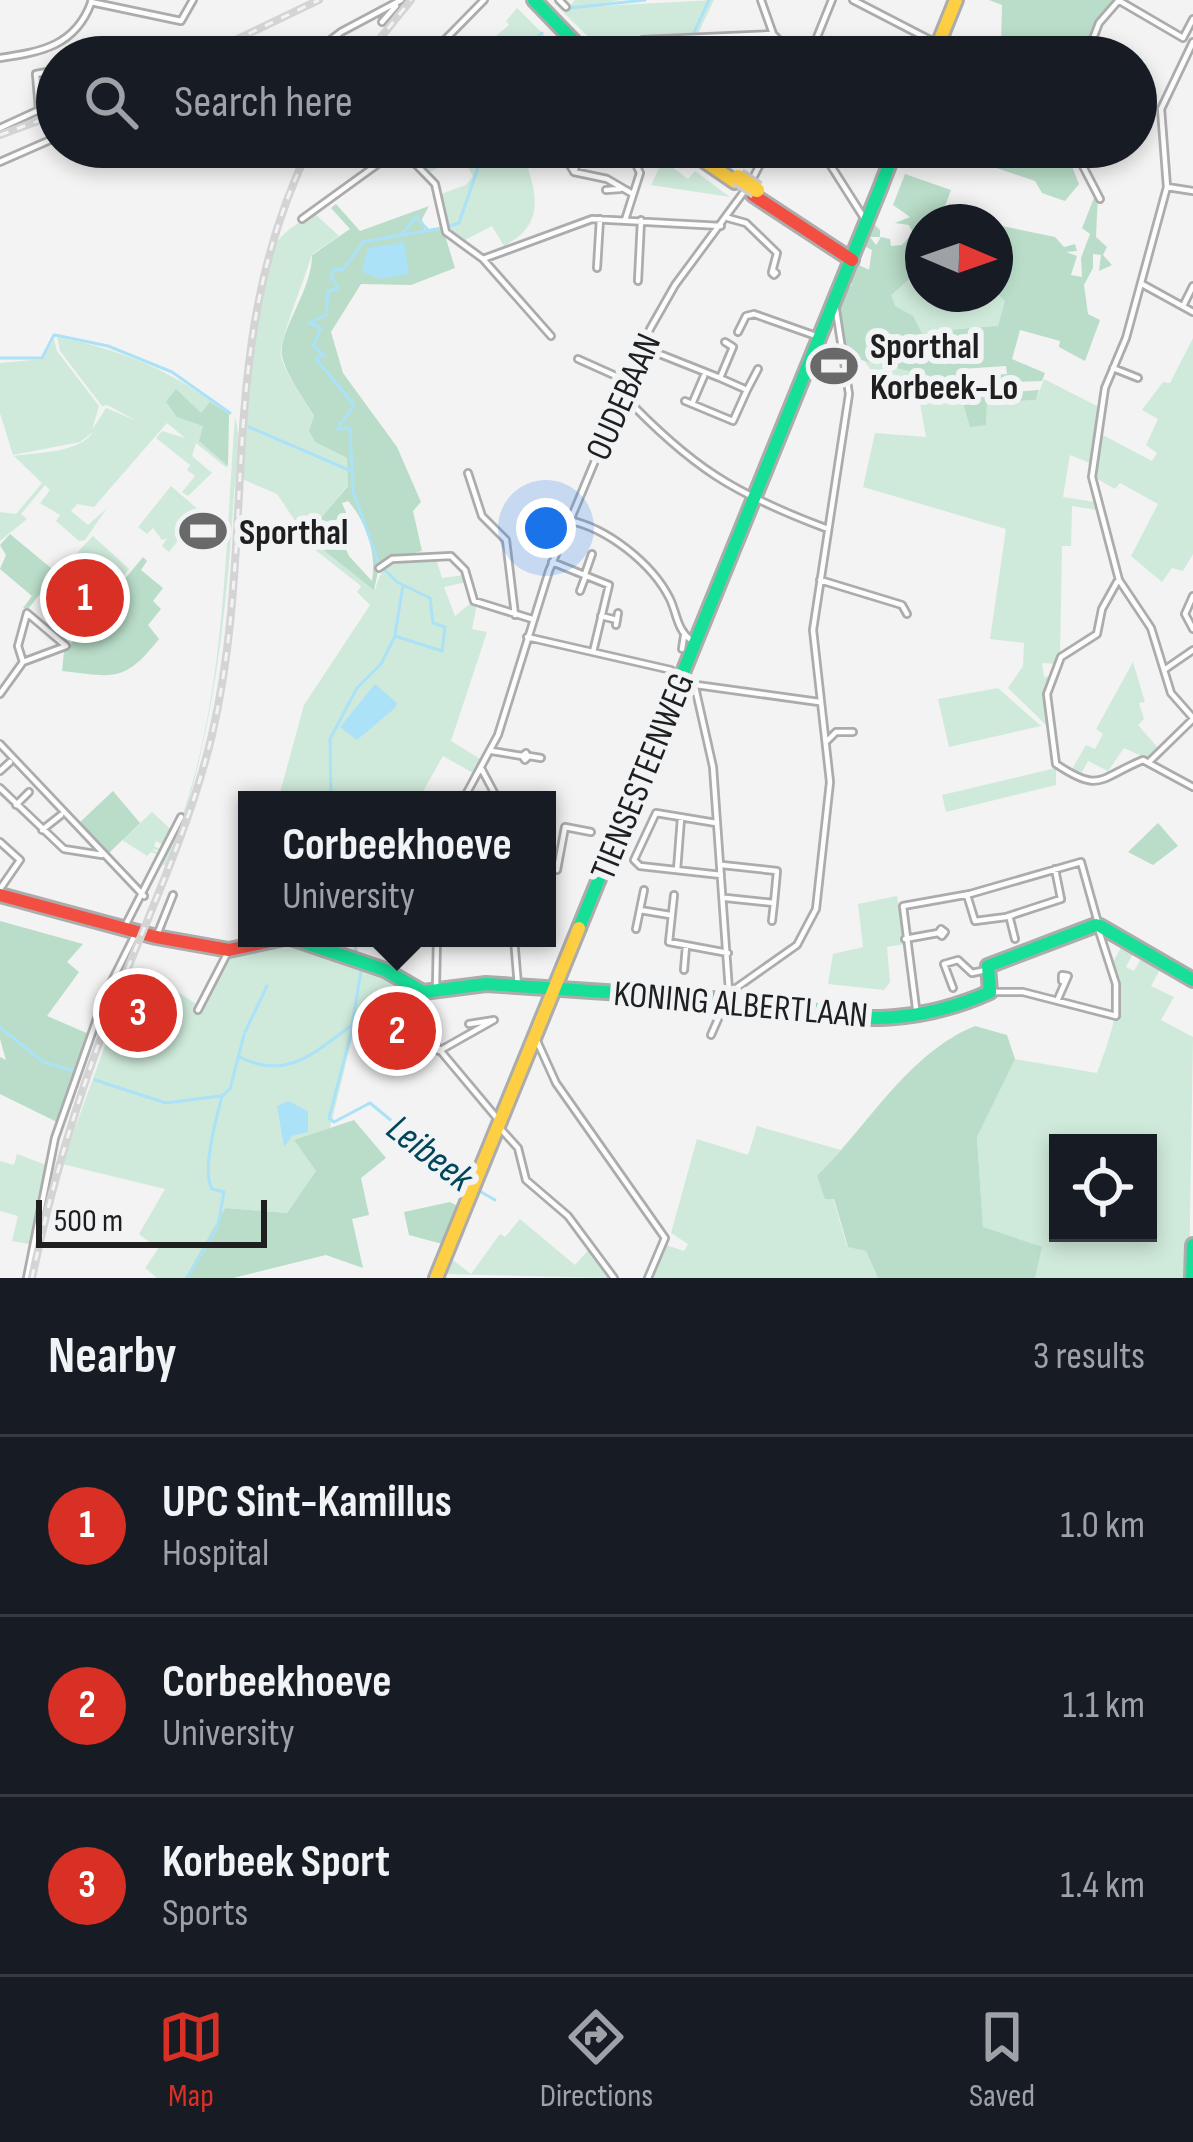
<!DOCTYPE html>
<html lang="en">
<head>
<meta charset="utf-8">
<style>
  body { margin:0; font-family:"Sofia Sans Condensed",sans-serif; background:#242831; color:#f1f3f6 }
  .controls { position:absolute; right:36px; bottom:36px; display:grid; overflow:hidden; border-radius:0px; box-shadow:0 6px 18px #0003 }
  .controls button { width:108px; height:108px; display:grid; place-items:center; padding:0; border:0; border-bottom:3px solid #363941; background:#171b24; color:#f1f3f6; font:60px sans-serif }
  .compass { position:absolute; left:905px; top:204px; width:108px; height:108px; border-radius:50%; background:#171b24; box-shadow:0 6px 18px #0003; rotate:92deg }
  .scale { position:absolute; left:36px; bottom:30px; width:231px; box-sizing:border-box; padding-left:12px; border:6px solid #1f1f20; border-top:0; font-size:33px; line-height:42px; white-space:nowrap; color:#1f1f20; -webkit-text-stroke:9px #f2f3f4; paint-order:stroke }
  .you { position:absolute; left:546px; top:528px; width:42px; height:42px; margin:-30px; border:9px solid #fff; border-radius:50%; background:#1a73e8; box-shadow:0 0 0 18px #1a73e833 }
  .badge { display:grid; place-items:center; width:78px; height:78px; border-radius:50%; background:#d93025; color:#fff; font-size:39px; font-weight:700 }
  .pin { position:absolute; translate:-50% -50%; border:6px solid #fff; box-shadow:0 3px 12px #0006 }
  .popup { position:absolute; left:238px; top:791px; width:318px; height:156px; box-sizing:border-box; display:grid; place-content:center; border-radius:0px; background:#171b24; filter:drop-shadow(0 3px 9px #0005); font-size:39px; white-space:nowrap; color:#9ea1a6 }
  .popup b { font-size:45px; color:#f1f3f6 }
  .popup::after { content:''; position:absolute; left:50%; top:100%; margin-left:-24px; border:24px solid transparent; border-top-color:#171b24 }
  .list { margin:0; padding:0; list-style:none }
  h2 { display:flex; justify-content:space-between; align-items:center; height:156px; margin:0; padding:0 48px; font-size:51px }
  h2 small { font-size:39px; font-weight:400; color:#9ea1a6 }
  .list li { display:grid; grid-template-columns:78px 1fr auto; gap:36px; align-items:center; box-sizing:border-box; height:180px; padding:0 48px; border-top:3px solid #363941 }
  .list b { display:block; font-size:45px; white-space:nowrap }
  .list p { margin:0; font-size:39px; white-space:nowrap; color:#9ea1a6 }
  .list em { font-size:39px; font-style:normal; color:#9ea1a6 }
  .icon { flex:none; width:66px; height:66px; fill:none; stroke:currentColor; stroke-width:2; stroke-linecap:round; stroke-linejoin:round }
  .map { position:relative; flex:none; width:1193px; height:1278px; overflow:hidden }
  .search { position:absolute; background:#171b24; box-shadow:0 6px 18px #0003; left:36px; right:36px; top:36px; height:132px; display:flex; align-items:center; gap:30px; box-sizing:border-box; padding:0 42px; border-radius:66px; color:#9ea1a6; font-size:45px }
  .sheet { height:696px; background:#171b24 }
  nav { display:flex; justify-content:space-around; align-items:center; box-sizing:border-box; height:168px; border-top:3px solid #363941; background:#171b24; font-size:33px; color:#9ea1a6 }
  nav a { display:grid; justify-items:center; gap:6px }
  nav .on { color:#d93025 }
  .map>svg:first-child { display:block }
</style>
</head>
<body>
<div class="map">
<svg width="1193" height="1278" viewBox="0 0 1193 1278">
  <rect width="100%" height="100%" fill="#f3f3f3"/>
  <path fill="#cfeada" fill-rule="evenodd" d="M575,0H621L581,7L714,0L695,40L626,42L628,57H609L564,13Z
    M517,8L566,57H471L509,25L506,21Z
    M401,147H529L522,150C535,189 549,223 504,246L492,226L459,243L446,230L438,195L466,185L473,176L461,156L426,174Z
    M663,160L688,179L695,171L730,197L651,185Z
    M314,213L339,236L312,254C306,276 278,343 281,356C286,376 304,399 314,417L309,431L315,442L347,458L348,485L311,531L317,545L375,590C386,552 399,560 436,559L442,578L465,575L467,582L444,587L455,616L473,601L477,604L472,629L487,632L451,741L482,760L473,773L443,756L418,800H278L304,705L370,605L357,592L361,586L314,549L277,494L242,479C244,413 245,309 273,249C281,232 299,223 314,213Z
    M995,250L1019,332L1011,362L955,367L847,280L854,263L892,280L923,259V294H995Z
    M57,337C128,351 172,371 229,414L227,468L196,443L192,456L212,473L188,496L182,492L195,476L187,470L190,465L156,438L162,431L185,438L167,423L94,507L77,504L71,511L88,525L107,508L85,540L79,541L56,521L60,515L40,503L50,490L45,485L21,514L27,519L0,541V512L16,514L42,483L14,456C39,452 79,453 93,432L80,442L13,455L0,413V363L43,359L54,339L57,351L99,406L92,430L106,408L137,421L107,405L102,406L60,351Z
    M1193,338V554L1183,571L1172,568L1162,582L1131,556L1158,504L1120,483L1115,489L1094,477L1092,464L1070,455L1063,497L1095,502L1097,510L1072,506L1071,546H1062L1060,657L1058,664L1042,663L1044,677L1054,675L1045,703L1046,725L1008,688L1023,666L1024,643L990,639L1006,529L863,487L875,433L926,437L919,398L874,393L876,377L863,359L957,382L986,425L987,403L1036,400L1044,379L1099,407L1097,432L1152,461L1157,453L1146,445L1158,419L1142,410L1163,382L1170,383Z
    M235,417C243,442 234,482 233,509C225,633 210,749 168,866L162,865L169,848L156,841L154,846L165,852L152,849L163,856L151,852L147,856L122,840L152,812L176,834C226,698 224,560 235,417Z
    M171,486L201,512L169,552L162,546L167,538L162,540L153,528L147,534L138,527Z
    M93,536L129,569L107,595L73,557Z
    M1133,662L1145,702L1139,703L1144,719L1138,725L1159,749L1148,759L1124,748L1108,771L1088,761L1081,774L1072,769L1086,745L1095,749L1103,734L1096,729Z
    M998,688L1041,726L949,747L938,699Z
    M1056,768V785L946,812L942,795Z
    M897,896L905,944L887,947L890,982L884,990L828,984L833,954L863,947L858,904Z
    M289,940L390,973L416,992L420,1014H398L375,1023L371,1013L358,1014L330,1128L295,1141L316,1171L287,1213L225,1208L185,1278H157L145,1268L158,1249L139,1234L165,1189L62,1164L132,971L163,994L170,987L201,1007L229,953Z
    M1124,942L1135,950L1126,967L1134,971L1143,955L1162,966L1151,986L1174,997L1161,1020L1193,1037L1189,1278H1035L1041,1247L983,1228L977,1137L1014,1059L1097,1073C1111,1034 1123,1006 1112,964ZM1058,1143H1148V1233H1058Z
    M757,1126L841,1150L817,1177L833,1198L847,1246L866,1251L878,1278H650L666,1245L684,1251L688,1244L671,1233L697,1139L748,1155Z
    M17,1154L49,1166L34,1245L12,1241L18,1216L0,1211V1161L14,1165Z
    M520,1219L575,1265L591,1247L612,1278L442,1274L449,1257L471,1274L500,1234L505,1237Z"/>
  <path fill="#b9ddc8" fill-rule="evenodd" d="M989,0H1115V1L1091,30L1083,57H1024L1023,48H1001L1002,5Z
    M974,147H1050L1067,154L1079,184L1065,201L1042,193L1035,181L970,159Z
    M1079,161L1098,194L1096,237L1107,247L1103,255L1112,265L1099,271L1101,255L1093,254V268L1084,285L1088,314L1100,320L1085,361L1059,347L1060,341L1020,330L1012,359L1045,373L1042,381L992,383V375L1007,374L1006,366L961,369L970,384L984,385V394L1039,390L1036,400L987,403L986,425L970,427L957,382L848,357L838,301L852,284L847,280L854,263L869,270L872,250L862,245L871,221L880,230V237H870L876,245L881,237L890,239L891,246L902,245L913,233L909,225L895,223L910,217L893,205L905,174L951,190L942,214L987,219L923,222V267L891,295L895,306L913,316L925,339L941,345L949,330L998,326L1005,301L995,291V240L1002,226L1055,237L1064,247L1075,244L1077,251L1066,252L1077,256L1071,275L1082,277L1081,258L1090,234L1082,228L1094,198Z
    M336,204L360,231L429,206L422,219L425,232L443,229L455,268L411,285L361,284L331,332L343,373L397,447L421,502L413,511L422,551L380,562L374,590L317,545L311,530L348,486L347,458L315,442L309,431L314,416C304,399 286,375 282,356C278,331 312,291 312,255L350,229L331,208ZM348,501C366,521 377,553 372,581L349,556L339,534L349,520L342,503Z
    M176,389L201,413L210,402L229,414L228,466L199,441L203,426L177,417L166,402Z
    M10,534L57,573L28,609L23,608L32,596L0,569L6,555L0,545Z
    M143,557L147,561L141,570L163,588L153,601L161,609L148,625L159,639C124,683 115,677 62,671L64,652Z
    M113,791L140,823L108,854L78,824Z
    M1158,823L1178,846L1153,865L1128,852Z
    M0,921L83,944L67,962L79,972L47,1016L89,1034L59,1123L0,1094V1057L6,1060L0,1039Z
    M975,1026L1007,1035L1015,1059L977,1137L983,1227L1042,1247L1035,1278H878L866,1251L848,1247L834,1199H825L817,1176C867,1127 908,1053 975,1026Z
    M354,1120L386,1158L361,1178L369,1215L352,1219L363,1268L326,1255L233,1278H185L225,1208L287,1213L316,1171L294,1140Z
    M450,1202L460,1207L446,1245L409,1235L404,1212Z"/>
  <path fill="#ace2f7" d="M404,242L409,274L381,279L362,272L368,248Z
    M375,684L397,703L395,708L357,740L340,727Z
    M288,1101L308,1111V1132L292,1136L284,1147L277,1106Z"/>
  <g fill="none" stroke-linecap="round" stroke-linejoin="round">
    <path stroke="#ace2f7" stroke-width="3" d="M570,8L645,0
      M692,37L709,0
      M595,42L671,36
      M515,57L542,33
      M558,57L565,55
      M447,227L459,223L485,147
      M400,236L416,217L428,230
      M55,335L108,346L172,372L230,413
      M0,358H42L54,335
      M249,427L351,471
      M379,564L353,491L350,428L337,429L354,405L316,359L324,355L313,346L321,328L309,323L326,315L328,291L338,288L331,277L334,269L343,270L363,242L442,228
      M395,635L403,585
      M331,800L330,739L357,688L381,664L395,636L442,651L445,627L433,623L430,598L397,582L383,568
      M352,938L358,956
      M355,1018L329,1118L334,1122L370,1103L468,1184
      M0,1027L43,1062L74,1071
      M245,1032L267,986
      M238,1056C286,1082 315,1052 352,1025L362,965
      M95,1080L166,1103L220,1096
      M476,1189L495,1200
      M187,1278L218,1226L224,1192L212,1189C201,1172 217,1115 222,1096L230,1089L244,1035"/>
    <defs>
      <path id="street" d="M559,0L566,7
        M761,0L773,34L795,57
        M853,0L938,44
        M1118,0L1183,38L1193,19
        M91,2L181,21L193,0
        M382,22L396,6
        M1193,42L1161,109L1167,187L1126,338L1105,388L1092,477L1119,580L1151,628L1171,693L1193,718
        M308,57L341,32L401,0
        M428,57L484,0
        M649,57L642,40L773,34
        M809,57L832,0
        M1086,57L1099,23L1119,0
        M0,58C41,52 75,46 91,3
        M0,128L39,110L36,74L57,70
        M399,147L435,184L446,232L483,259L551,336
        M559,147L574,172
        M596,147L579,158L574,172L607,179L631,193
        M819,147L864,218
        M1073,147L1100,199
        M0,162L57,137
        M752,180L769,147
        M1167,187L1193,191
        M606,190L620,189
        M728,218L746,223L777,253L772,272
        M302,219L400,148
        M625,220L640,173L634,160L637,147
        M483,259L592,219L721,226
        M597,268L600,219
        M774,271L776,273L774,275L772,273Z
        M638,281L641,220
        M1142,284L1193,312
        M1183,306L1193,286
        M738,332L746,316L754,314L819,337
        M725,342L733,347L720,378L747,390L758,369
        M642,347L720,378
        M578,359L627,381
        M1113,368L1138,378
        M622,394C691,467 734,494 828,529
        M685,401L733,421L747,390
        M692,404L704,376
        M468,473L482,516L506,540L515,615
        M568,520C607,528 652,563 670,599C677,614 677,630 691,640
        M552,562L609,585L593,652
        M379,568L392,559L451,556L465,570L474,601L532,619
        M585,574L592,554
        M820,580L902,605L907,614
        M1117,582L1102,609L1097,634L1061,657L1047,694L1056,764C1101,794 1099,778 1143,760L1193,787
        M580,591L586,575
        M1193,596L1185,614L1193,629
        M601,616L617,620
        M616,625L618,613
        M527,637L671,670
        M682,649L684,636
        M1164,670L1193,650
        M682,683L819,702
        M695,687L713,767L729,991
        M0,694L23,662L66,646L27,613L18,646L23,662
        M827,741L836,732H853
        M0,744L144,896
        M492,751L522,756
        M526,753L528,757L525,760L522,756Z
        M529,756L541,758
        M1150,761L1193,719
        M481,768L498,800
        M0,771L10,762
        M0,788L64,849L102,855
        M463,800L498,735L549,571L650,329L675,285L746,189
        M522,800H531
        M16,805L29,792
        M716,823L656,813L634,860L640,866L721,875
        M42,830L61,815
        M0,842L20,860L0,889
        M552,856L557,870L565,827L591,832
        M722,865L777,871L774,903L726,898
        M677,870L681,818
        M674,895L669,942L728,953
        M967,895L975,921
        M640,910L670,915
        M1013,915L1006,917L1061,899L1055,869
        M1010,919L1015,939
        M772,921L774,903
        M975,921L1006,917
        M124,928L181,817
        M636,929L644,890
        M941,929L945,932L942,936L938,933Z
        M157,935L173,895
        M514,938L518,986
        M905,939L938,933
        M684,970L686,946
        M436,986L437,938
        M953,988L944,964L958,960L972,973L986,970
        M421,992L434,1043L496,1117
        M990,992H1023L1116,1016V984L1098,928
        M729,993L797,945L816,909L830,782L813,630L849,394L836,310
        M1057,1001L1068,976L1062,975V981
        M198,1010L229,950
        M917,1016L903,906L970,894L1081,862L1098,923
        M711,1035L726,1001
        M537,1041L556,1083L665,1238L648,1278
        M439,1051L494,1020L469,1024
        M499,1127L518,1148L526,1180L568,1216L614,1278
        M27,1278L55,1138L106,993L137,931"/>
      <path id="fast" d="M534,0L589,57
        M879,191L896,147
        M1100,926L1193,980
        M579,928L881,186
        M291,938L385,970L423,992L486,984L787,1004C854,1027 926,1021 990,992L988,966L1096,925
        M1192,1278L1193,1245"/>
      <path id="slow" d="M933,57L956,0
        M684,147L735,182
        M436,1278L579,928"/>
      <path id="jam" d="M753,195L852,260
        M0,895L156,937L229,950L284,938"/>
    </defs>
    <use href="#street" stroke="#acacac" stroke-width="10"/>
    <use href="#fast" stroke="#acacac" stroke-width="18"/>
    <use href="#slow" stroke="#acacac" stroke-width="18"/>
    <use href="#jam" stroke="#acacac" stroke-width="18"/>
    <use href="#street" stroke="#fdfdfd" stroke-width="4.5"/>
    <use href="#fast" stroke="#16e098" stroke-width="12"/>
    <use href="#slow" stroke="#ffcf43" stroke-width="12"/>
    <use href="#jam" stroke="#f24e42" stroke-width="12"/>
    <defs>
      <path id="rail" d="M200,57L319,0
        M365,57L411,0
        M0,135L57,114
        M32,1278C51,1186 78,1096 112,1008C147,917 189,831 212,735C259,532 213,342 310,147"/>
    </defs>
    <use href="#rail" stroke="#d4d4d4" stroke-width="8"/>
    <use href="#rail" stroke="#f2f3f4" stroke-width="3" stroke-dasharray="9" stroke-linecap="butt"/>
    <defs>
      <path id="slow-bridge" d="M738,177L757,190"/>
    </defs>
    <use href="#slow-bridge" stroke="#cecece" stroke-width="20" stroke-linecap="butt"/>
    <use href="#slow-bridge" stroke="#ffcf43" stroke-width="14"/>
  </g>
  <defs>
    <symbol id="stadium-bare" viewBox="-9 -9 18 18"><path d="M0-5a6.5 5 0 1 0 0 10a6.5 5 0 1 0 0-10ZM-3.5-1.8h7v3.6h-7Z" fill="#69696a" stroke="#f2f3f4" stroke-width="2.5" paint-order="stroke"/></symbol>
  </defs>
  <g fill-rule="evenodd">
    <use href="#stadium-bare" x="801" y="333" width="66" height="66"/>
    <use href="#stadium-bare" x="170" y="498" width="66" height="66"/>
  </g>
  <g text-anchor="middle" stroke-width="12" stroke-linejoin="round" paint-order="stroke">
    <g font-size="36" font-weight="bold" fill="#1f1f20" stroke="#f2f3f4" text-anchor="start">
      <text x="870" y="358">Sporthal<tspan x="870" dy="41">Korbeek-Lo</tspan></text>
      <text x="239" y="544">Sporthal</text>
    </g>
    <g font-size="36" fill="#1f1f20" stroke="#f2f3f4">
      <text transform="translate(622 396) rotate(-66)" y="13">OUDEBAAN</text>
      <text transform="translate(641 776) rotate(-68)" y="13">TIENSESTEENWEG</text>
      <text transform="translate(741 1003) rotate(5)" y="13">KONING ALBERTLAAN</text>
    </g>
    <g font-size="39" font-style="italic" fill="#00465b" stroke="#f2f3f4">
      <text transform="translate(431 1152) rotate(38)" y="14">Leibeek</text>
    </g>
  </g>
</svg>
<div class="controls">
<button><svg class="icon" aria-label="locate" viewBox="0 0 24 24"><circle cx="12" cy="12" r="6"/><path d="M12 2v4M12 18v4M2 12h4M18 12h4"/></svg></button>
</div>
<svg class="compass" viewBox="-18 -18 36 36"><path d="M0-13l5 13h-10z" fill="#e53935"/><path d="M0 13l5-13h-10z" fill="#9ea1a6"/></svg>
<div class="scale">500 m</div>
<div class="you"></div>
<div class="pin badge" style="left:85px;top:598px">1</div>
<div class="pin badge" style="left:397px;top:1031px">2</div>
<div class="popup"><b>Corbeekhoeve</b>University</div>
<div class="pin badge" style="left:138px;top:1013px">3</div>
<div class="search"><svg class="icon" aria-label="search" viewBox="0 0 24 24"><circle cx="10" cy="10" r="6"/><path d="M15 15l6 6"/></svg>Search here</div>
</div>
<section class="sheet">
<h2>Nearby<small>3 results</small></h2>
<ul class="list">
<li><span class="badge">1</span><div><b>UPC Sint-Kamillus</b><p>Hospital</p></div><em>1.0 km</em></li>
<li><span class="badge">2</span><div><b>Corbeekhoeve</b><p>University</p></div><em>1.1 km</em></li>
<li><span class="badge">3</span><div><b>Korbeek Sport</b><p>Sports</p></div><em>1.4 km</em></li>
</ul>
</section>
<nav>
<a class="on"><svg class="icon" aria-label="map" viewBox="0 0 24 24"><path d="M3 6l6-2 6 2 6-2v14l-6 2-6-2-6 2zM9 4v14M15 6v14"/></svg>Map</a>
<a><svg class="icon" aria-label="directions" viewBox="0 0 24 24"><path d="M12 3l9 9-9 9-9-9zM9 14v-3h6M13 9l2 2-2 2"/></svg>Directions</a>
<a><svg class="icon" aria-label="saved" viewBox="0 0 24 24"><path d="M7 4h10v16l-5-4-5 4z"/></svg>Saved</a>
</nav>
</body>
</html>
